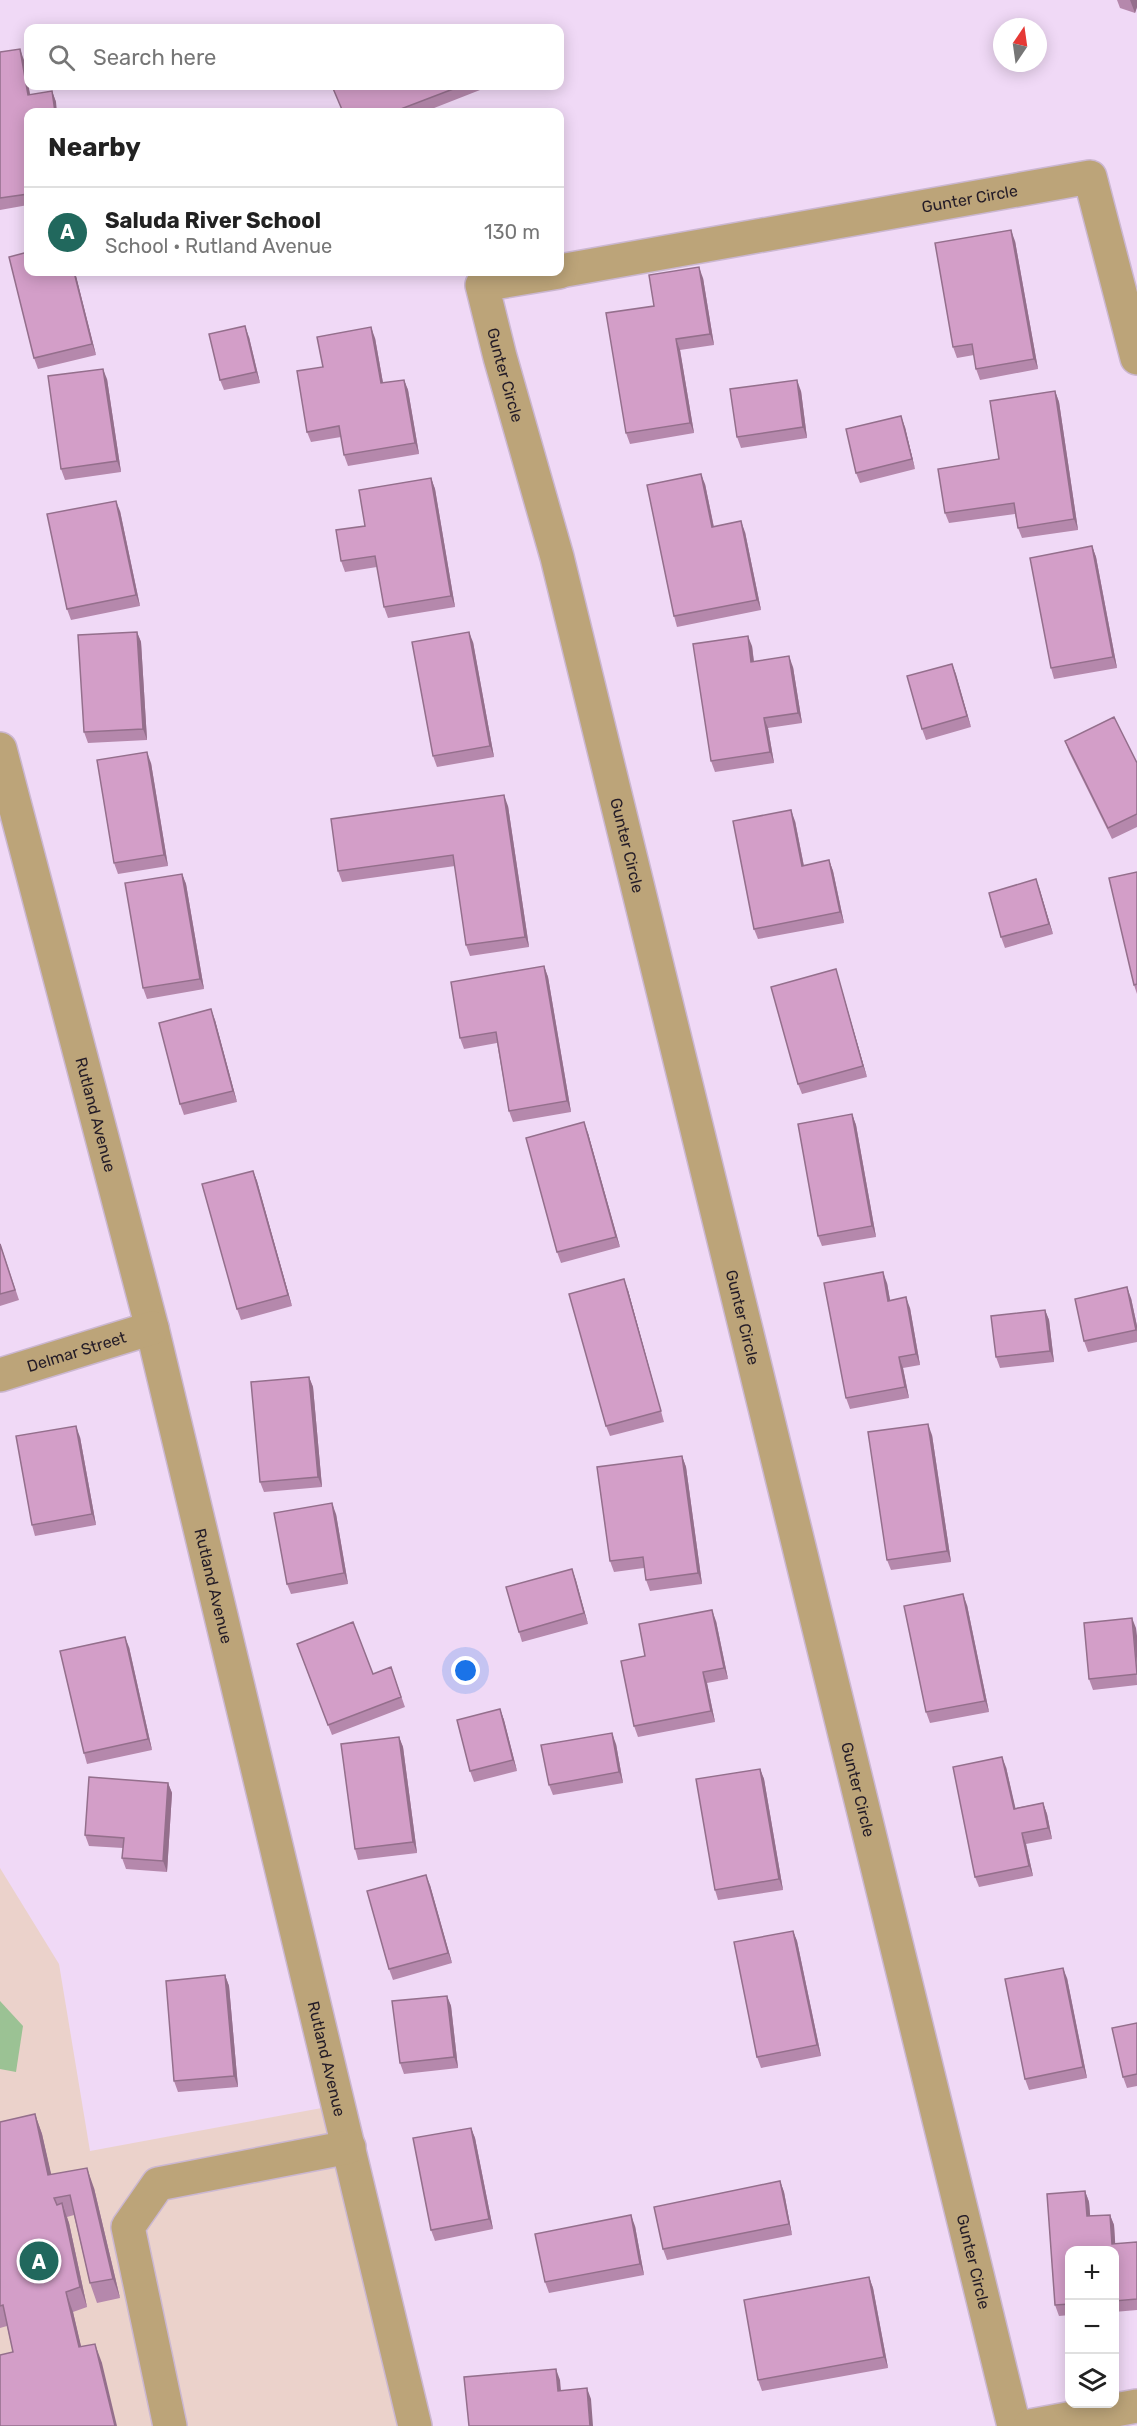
<!DOCTYPE html>
<html lang="en">
<head>
<meta charset="utf-8">
<style>
  body { margin:0; font-family:Rubik,sans-serif; background:#f6f6f6; color:#222 }
  .controls { position:absolute; right:18px; bottom:18px; display:grid; overflow:hidden; border-radius:12px; box-shadow:0 3px 15px #0003 }
  .controls button { width:54px; height:54px; display:grid; place-items:center; padding:0; border:0; border-bottom:2px solid #e0e0e0; background:#fff; color:#222; font:30px sans-serif }
  .compass { position:absolute; left:993px; top:18px; width:54px; height:54px; border-radius:50%; background:#fff; box-shadow:0 3px 15px #0003; rotate:13deg }
  .you { position:absolute; left:466px; top:1671px; width:21px; height:21px; margin:-15px; border:4px solid #fff; border-radius:50%; background:#1a73e8; box-shadow:0 0 0 9px #1a73e833 }
  .badge { display:grid; place-items:center; width:39px; height:39px; border-radius:50%; background:#21685d; color:#fff; font-size:20px; font-weight:700 }
  .pin { position:absolute; translate:-50% -50%; border:3px solid #fff; box-shadow:0 2px 6px #0006 }
  .list { margin:0; padding:0; list-style:none }
  h2 { display:flex; justify-content:space-between; align-items:center; height:78px; margin:0; padding:0 24px; font-size:26px }
  h2 small { font-size:20px; font-weight:400; color:#767676 }
  .list li { display:grid; grid-template-columns:39px 1fr auto; gap:18px; align-items:center; box-sizing:border-box; height:90px; padding:0 24px; border-top:2px solid #e0e0e0 }
  .list b { display:block; font-size:22px; white-space:nowrap }
  .list p { margin:0; font-size:20px; white-space:nowrap; color:#767676 }
  .list em { font-size:20px; font-style:normal; color:#767676 }
  .icon { flex:none; width:33px; height:33px; fill:none; stroke:currentColor; stroke-width:2; stroke-linecap:round; stroke-linejoin:round }
  .map { position:relative; flex:none; width:1137px; height:2426px; overflow:hidden }
  .search { position:absolute; background:#fff; box-shadow:0 3px 15px #0003; left:24px; top:24px; width:540px; height:66px; display:flex; align-items:center; gap:15px; box-sizing:border-box; padding:0 21px; border-radius:12px; color:#767676; font-size:22px }
  .panel { position:absolute; background:#fff; box-shadow:0 3px 15px #0003; left:24px; top:108px; width:540px; height:168px; border-radius:12px }
  .map>svg:first-child { display:block }
</style>
</head>
<body>
<div class="map">
<svg width="1137" height="2426" viewBox="0 0 1137 2426">
  <rect width="100%" height="100%" fill="#f0d9f6"/>
  <path fill="#ebd2cb" d="M0,1868L59,1964L90,2151L338,2105L415,2426H0Z"/>
  <path fill="#9bc294" d="M0,2001L23,2026L16,2072L0,2069Z"/>
  <g fill="none" stroke-linecap="round" stroke-linejoin="round">
    <defs>
      <g id="minor">
        <path id="s1" d="M560,271L1090,177L1137,358"/>
        <path id="s2" d="M559,272L482,285L500,357L557,557L1014,2426"/>
        <path id="s3" d="M0,749L152,1328L415,2426"/>
        <path id="s4" d="M0,1375L152,1328"/>
        <path d="M170,2426L128,2227L158,2184L349,2147"/>
        <path d="M1030,2426L1137,2406"/>
      </g>
    </defs>
    <use href="#minor" stroke="#cbb7d1" stroke-width="36"/>
    <use href="#minor" stroke="#bca479" stroke-width="33"/>
  </g>
  <path fill="#b588ac" d="M1117,0H1137V7L1135,13L1120,8Z
    M0,52L24,60L30,95L52,91L56,102L28,112V205L0,210Z
    M332,86H479L480,90L424,112H343Z
    M1015,241L1038,369L980,380L976,369L974,355L957,358L953,347Z
    M75,272L96,355L38,369L34,358Z
    M703,278L714,345L680,350L694,433L630,444L626,433Z
    M249,337L260,383L224,390L220,380Z
    M375,338L383,383L404,380L408,390L419,454L348,466L344,455L341,437L311,442L307,432L323,367Z
    M107,379L121,472L65,480L61,469Z
    M801,391L807,438L741,448L737,437Z
    M1055,391L1059,402L1078,530L1022,538L1018,528L1015,514L949,523L945,513L999,459Z
    M905,427L915,469L860,483L856,473Z
    M431,478L435,489L455,607L388,618L384,607L377,567L345,572L341,561L365,526Z
    M705,484L714,527L745,532L761,610L677,627L674,616Z
    M120,511L140,606L71,620L67,609Z
    M1092,546L1096,557L1117,668L1054,679L1051,668Z
    M137,632L141,642L147,740L88,743L84,732Z
    M473,642L494,757L437,767L433,756Z
    M752,646L754,661L793,667L802,723L768,728L774,763L715,772L711,761Z
    M952,664L971,727L926,740L922,729Z
    M1065,741L1137,763V827L1112,839L1069,752Z
    M151,763L168,866L118,874L114,863Z
    M508,806L529,947L470,956L466,945L455,866L342,882L338,871Z
    M795,821L804,866L829,860L833,871L844,923L758,939L754,929Z
    M1137,872V994L1134,985Z
    M182,874L186,884L204,989L147,999L143,988Z
    M1036,879L1053,934L1005,948L1001,937Z
    M544,966L548,977L571,1112L513,1122L509,1111L497,1043L464,1049L460,1038Z
    M839,980L867,1077L802,1094L798,1084Z
    M215,1020L237,1102L184,1115L180,1104Z
    M852,1114L856,1125L876,1237L822,1246L818,1236Z
    M588,1133L620,1247L561,1263L557,1252Z
    M253,1171L257,1181L292,1306L241,1320L237,1309Z
    M0,1243L19,1300L0,1306Z
    M887,1283L890,1300L910,1308L920,1365L903,1368L909,1398L850,1409L846,1398Z
    M628,1290L664,1422L610,1436L606,1426Z
    M1131,1298L1137,1326V1342L1088,1352L1084,1341Z
    M1045,1310L1049,1320L1054,1362L1000,1368L996,1357Z
    M309,1377L313,1387L322,1487L264,1492L260,1482Z
    M932,1435L951,1562L891,1570L887,1560Z
    M80,1437L96,1525L35,1536L32,1525Z
    M682,1456L686,1467L702,1584L650,1591L646,1580L644,1568L614,1572L610,1561Z
    M336,1514L348,1584L291,1594L287,1584Z
    M572,1569L588,1624L522,1642L519,1632Z
    M967,1605L989,1712L930,1723L926,1712Z
    M716,1621L728,1679L707,1683L715,1722L638,1737L634,1726L645,1656Z
    M1136,1628L1137,1685L1093,1690L1089,1679Z
    M297,1644L373,1674L391,1667L405,1707L332,1735Z
    M129,1647L152,1750L87,1764L84,1753Z
    M500,1709L504,1720L517,1771L474,1782L470,1771Z
    M399,1737L403,1747L417,1853L358,1860L355,1849Z
    M616,1744L623,1783L553,1795L549,1785Z
    M1006,1767L1015,1808L1043,1803L1047,1814L1052,1839L1026,1844L1033,1876L979,1887L975,1877Z
    M760,1769L764,1779L783,1890L718,1900L715,1890Z
    M168,1783L172,1793L167,1872L126,1869L122,1858L123,1848L89,1846L85,1835Z
    M430,1885L452,1963L393,1980L389,1969Z
    M793,1931L797,1941L821,2056L761,2068L757,2057Z
    M225,1975L229,1986L238,2087L178,2092L174,2081Z
    M1067,1978L1087,2078L1029,2090L1025,2079Z
    M447,1996L451,2006L458,2068L404,2074L400,2063Z
    M1137,2023V2086L1127,2088L1123,2077Z
    M35,2114L42,2134L51,2175L94,2188L120,2298L97,2303L90,2283L74,2215L67,2217L69,2223L87,2307L73,2312L81,2347L102,2363L13,2352L7,2326L0,2328V2122Z
    M471,2128L475,2138L493,2229L435,2241L431,2230Z
    M780,2181L784,2192L792,2235L667,2260L663,2249Z
    M1085,2191L1089,2202L1090,2216L1110,2215L1114,2225L1115,2244L1137,2242V2310L1114,2312V2250H1070V2315L1059,2316L1055,2305L1047,2194Z
    M635,2226L644,2275L549,2293L545,2282Z
    M869,2277L873,2288L888,2368L762,2391L758,2380Z"/>
  <path fill="#946f8c" d="M1130,0H1137V7L1135,13Z
    M20,49L24,60L32,106L28,95Z
    M52,91L56,102L57,112H55Z
    M1011,230L1015,241L1038,369L1034,359Z
    M699,267L703,278L714,345L710,334Z
    M74,272H75L96,355L92,344Z
    M245,326L249,337L260,383L256,372Z
    M371,327L375,338L385,394L381,383Z
    M676,339L680,350L694,433L690,423Z
    M103,369L107,379L121,472L117,461Z
    M404,380L408,390L419,454L415,443Z
    M797,380L801,391L807,438L803,427Z
    M1055,391L1059,402L1078,530L1074,519Z
    M901,416L905,427L915,469L912,459Z
    M701,474L705,484L716,538L712,527Z
    M431,478L435,489L455,607L451,596Z
    M116,501L120,511L140,606L136,595Z
    M741,521L745,532L761,610L757,600Z
    M1092,546L1096,557L1117,668L1113,657Z
    M137,632L141,642L147,740L143,729Z
    M469,632L473,642L494,757L490,746Z
    M748,636L752,646L755,673L751,662Z
    M789,656L793,667L802,723L798,713Z
    M952,664L956,674L971,727L967,716Z
    M764,718L768,728L774,763L770,752Z
    M147,752L151,763L168,866L164,855Z
    M504,795L508,806L529,947L525,937Z
    M791,810L795,821L806,877L802,866Z
    M829,860L833,871L844,923L840,912Z
    M182,874L186,884L204,989L200,979Z
    M1036,879L1040,890L1053,934L1049,924Z
    M544,966L548,977L571,1112L567,1101Z
    M836,969L839,980L867,1077L863,1066Z
    M211,1009L215,1020L237,1102L233,1091Z
    M852,1114L856,1125L876,1237L872,1226Z
    M584,1122L588,1133L620,1247L616,1237Z
    M253,1171L257,1181L292,1306L288,1295Z
    M883,1272L887,1283L892,1311L888,1301Z
    M624,1279L628,1290L664,1422L661,1411Z
    M1127,1287L1131,1298L1137,1326V1332Z
    M906,1297L910,1308L920,1365L916,1354Z
    M1045,1310L1049,1320L1054,1362L1050,1351Z
    M899,1357L903,1368L909,1398L905,1387Z
    M309,1377L313,1387L322,1487L318,1477Z
    M928,1424L932,1435L951,1562L947,1551Z
    M76,1426L80,1437L96,1525L92,1514Z
    M682,1456L686,1467L702,1584L698,1573Z
    M332,1503L336,1514L348,1584L344,1573Z
    M572,1569L576,1580L588,1624L584,1613Z
    M963,1594L967,1605L989,1712L985,1701Z
    M712,1610L716,1621L728,1679L724,1668Z
    M1132,1618L1136,1628L1137,1636V1666Z
    M125,1637L129,1647L152,1750L148,1739Z
    M703,1672L707,1683L715,1722L711,1711Z
    M500,1709L504,1720L517,1771L513,1760Z
    M612,1733L616,1744L623,1783L619,1772Z
    M399,1737L403,1747L417,1853L413,1842Z
    M1002,1757L1006,1767L1018,1819L1014,1809Z
    M760,1769L764,1779L783,1890L779,1879Z
    M168,1783L172,1793L167,1872L163,1861Z
    M1043,1803L1047,1814L1052,1839L1048,1828Z
    M1022,1833L1026,1844L1033,1876L1029,1866Z
    M426,1875L430,1885L452,1963L448,1953Z
    M793,1931L797,1941L821,2056L817,2045Z
    M1063,1968L1067,1978L1087,2078L1083,2067Z
    M225,1975L229,1986L238,2087L234,2076Z
    M447,1996L451,2006L458,2068L454,2057Z
    M35,2114L42,2134L56,2195L48,2175Z
    M471,2128L475,2138L493,2229L489,2219Z
    M87,2168L94,2188L120,2298L113,2279Z
    M780,2181L784,2192L792,2235L789,2224Z
    M1085,2191L1089,2202L1091,2226L1087,2216Z
    M62,2203L69,2223L87,2307L80,2287Z
    M631,2215L635,2226L644,2275L640,2264Z
    M1110,2215L1114,2225L1116,2255L1112,2244Z
    M869,2277L873,2288L888,2368L884,2357Z
    M66,2292L73,2312L86,2367L79,2347Z
    M95,2344L102,2363L117,2426H115Z
    M556,2369L560,2380L562,2402L558,2391Z
    M587,2388L591,2399L593,2426H590Z"/>
  <path fill="#d39ec8" stroke="#946f8c" stroke-width="1.5" d="M454,25L456,28H447Z
    M20,49L28,95L52,91L55,112H28V194L0,198V52Z
    M332,86H461L393,112H343Z
    M1011,230L1034,359L976,369L972,344L953,347L935,243Z
    M28,252V272H74L92,344L34,358L9,257Z
    M699,267L710,334L676,339L690,423L626,433L606,313L654,306L649,275Z
    M245,326L256,372L220,380L209,334Z
    M371,327L381,383L404,380L415,443L344,455L339,426L307,432L297,371L323,367L317,337Z
    M103,369L117,461L61,469L48,376Z
    M797,380L803,427L737,437L730,389Z
    M1055,391L1074,519L1018,528L1014,503L945,513L938,469L999,459L990,401Z
    M901,416L912,459L856,473L846,429Z
    M701,474L712,527L741,521L757,600L674,616L647,485Z
    M431,478L451,596L384,607L375,556L341,561L336,530L365,526L359,490Z
    M116,501L136,595L67,609L47,514Z
    M1092,546L1113,657L1051,668L1030,558Z
    M137,632L143,729L84,732L78,635Z
    M469,632L490,746L433,756L412,642Z
    M748,636L751,662L789,656L798,713L764,718L770,752L711,761L693,644Z
    M952,664L967,716L922,729L907,676Z
    M1114,717L1137,763V814L1108,828L1065,741Z
    M147,752L164,855L114,863L97,760Z
    M504,795L525,937L466,945L453,855L338,871L331,819Z
    M791,810L802,866L829,860L840,912L754,929L733,821Z
    M1137,872V984L1134,985L1109,878Z
    M182,874L200,979L143,988L125,883Z
    M1036,879L1049,924L1001,937L989,893Z
    M544,966L567,1101L509,1111L496,1032L460,1038L451,982Z
    M836,969L863,1066L798,1084L771,987Z
    M211,1009L233,1091L180,1104L159,1023Z
    M852,1114L872,1226L818,1236L798,1124Z
    M584,1122L616,1237L557,1252L526,1138Z
    M253,1171L288,1295L237,1309L202,1184Z
    M0,1244L15,1290L0,1294Z
    M883,1272L888,1301L906,1297L916,1354L899,1357L905,1387L846,1398L824,1283Z
    M624,1279L661,1411L606,1426L569,1294Z
    M1127,1287L1136,1330L1084,1341L1075,1299Z
    M1045,1310L1050,1351L996,1357L991,1316Z
    M309,1377L318,1477L260,1482L251,1382Z
    M928,1424L947,1551L887,1560L868,1432Z
    M76,1426L92,1514L32,1525L16,1436Z
    M682,1456L698,1573L646,1580L643,1557L610,1561L597,1467Z
    M332,1503L344,1573L287,1584L274,1513Z
    M572,1569L584,1613L519,1632L506,1587Z
    M963,1594L985,1701L926,1712L904,1606Z
    M712,1610L724,1668L703,1672L711,1711L634,1726L621,1661L645,1656L639,1624Z
    M1132,1618L1137,1674L1089,1679L1084,1623Z
    M353,1622L373,1674L391,1667L401,1697L328,1725L297,1644Z
    M125,1637L148,1739L84,1753L60,1651Z
    M500,1709L513,1760L470,1771L457,1720Z
    M612,1733L619,1772L549,1785L541,1745Z
    M399,1737L413,1842L355,1849L341,1744Z
    M1002,1757L1014,1809L1043,1803L1048,1828L1022,1833L1029,1866L975,1877L953,1767Z
    M760,1769L779,1879L715,1890L696,1779Z
    M89,1777L168,1783L163,1861L122,1858L124,1838L85,1835Z
    M426,1875L448,1953L389,1969L367,1891Z
    M793,1931L817,2045L757,2057L734,1942Z
    M1063,1968L1083,2067L1025,2079L1005,1979Z
    M225,1975L234,2076L174,2081L166,1981Z
    M447,1996L454,2057L400,2063L392,2001Z
    M1137,2023V2074L1123,2077L1112,2028Z
    M35,2114L48,2175L87,2168L113,2279L90,2283L70,2195L54,2198L57,2205L62,2203L80,2287L66,2292L79,2347L95,2344L115,2426H0V2355L13,2352L3,2305L0,2306V2122Z
    M471,2128L489,2219L431,2230L413,2138Z
    M780,2181L789,2224L663,2249L654,2207Z
    M1085,2191L1087,2216L1110,2215L1112,2244L1137,2242V2299L1114,2301V2250H1070V2304L1055,2305L1047,2194Z
    M631,2215L640,2264L545,2282L535,2234Z
    M869,2277L884,2357L758,2380L744,2300Z
    M556,2369L558,2391L587,2388L590,2426H469L464,2377Z"/>
  <g text-anchor="middle" stroke-width="5" stroke-linejoin="round" paint-order="stroke">
    <g font-size="16" fill="#241c27" stroke="#f0d9f6">
      <text dy="6" stroke="none"><textPath href="#s1" startOffset="416">Gunter Circle</textPath></text>
      <text dy="6" stroke="none"><textPath href="#s2" startOffset="171">Gunter Circle</textPath></text>
      <text dy="6" stroke="none"><textPath href="#s2" startOffset="657">Gunter Circle</textPath></text>
      <text dy="6" stroke="none"><textPath href="#s3" startOffset="378">Rutland Avenue</textPath></text>
      <text dy="6" stroke="none"><textPath href="#s2" startOffset="1143">Gunter Circle</textPath></text>
      <text dy="6" stroke="none"><textPath href="#s4" startOffset="80">Delmar Street</textPath></text>
      <text dy="6" stroke="none"><textPath href="#s3" startOffset="864">Rutland Avenue</textPath></text>
      <text dy="6" stroke="none"><textPath href="#s2" startOffset="1629">Gunter Circle</textPath></text>
      <text dy="6" stroke="none"><textPath href="#s3" startOffset="1350">Rutland Avenue</textPath></text>
      <text dy="6" stroke="none"><textPath href="#s2" startOffset="2115">Gunter Circle</textPath></text>
    </g>
  </g>
</svg>
<div class="controls">
<button>+</button>
<button>−</button>
<button><svg class="icon" aria-label="layers" viewBox="0 0 24 24"><path d="M12 4l9 5-9 5-9-5zM3 14l9 5 9-5"/></svg></button>
</div>
<svg class="compass" viewBox="-18 -18 36 36"><path d="M0-13l5 13h-10z" fill="#e53935"/><path d="M0 13l5-13h-10z" fill="#767676"/></svg>
<div class="you"></div>
<div class="pin badge" style="left:39px;top:2261px">A</div>
<div class="search"><svg class="icon" aria-label="search" viewBox="0 0 24 24"><circle cx="10" cy="10" r="6"/><path d="M15 15l6 6"/></svg>Search here</div>
<section class="panel">
<h2>Nearby<small></small></h2>
<ul class="list">
<li><span class="badge">A</span><div><b>Saluda River School</b><p>School · Rutland Avenue</p></div><em>130 m</em></li>
</ul>
</section>
</div>
</body>
</html>
